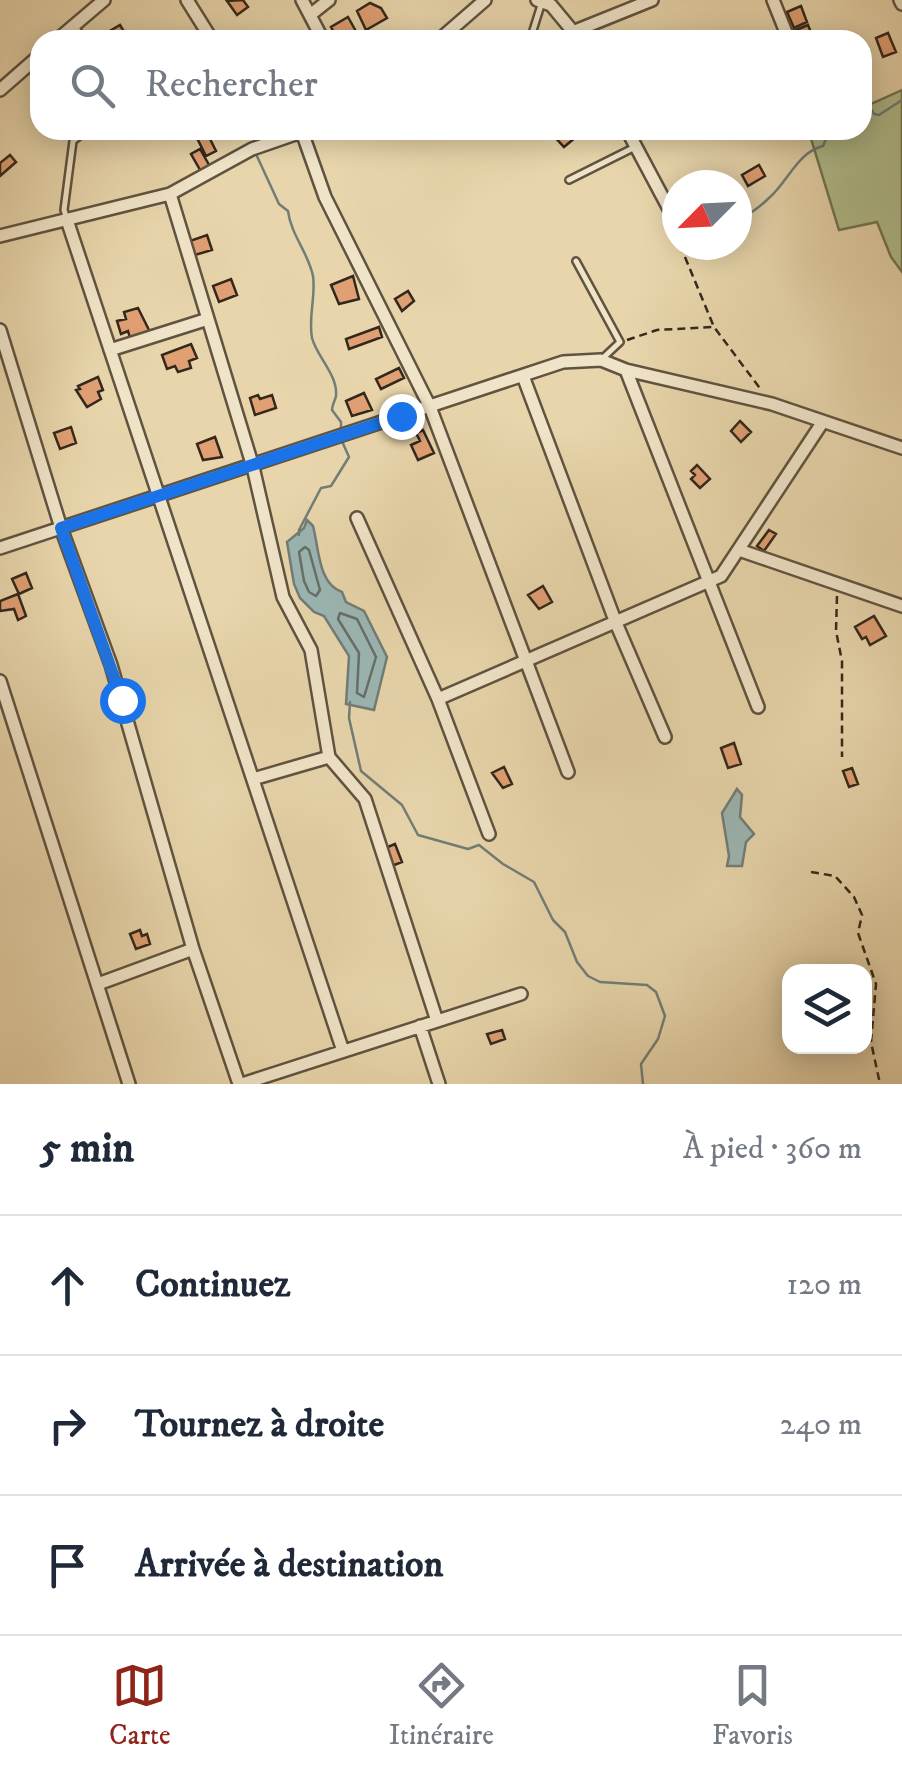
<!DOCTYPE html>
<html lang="fr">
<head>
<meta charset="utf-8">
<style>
  body { margin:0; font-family:"IM FELL DW Pica",serif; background:#f2f2f3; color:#1f2937 }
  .controls { position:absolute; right:30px; bottom:30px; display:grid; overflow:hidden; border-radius:20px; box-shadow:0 5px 25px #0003 }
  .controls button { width:90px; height:90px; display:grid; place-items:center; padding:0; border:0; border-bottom:2px solid #e0e1e3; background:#fff; color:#1f2937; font:50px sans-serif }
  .compass { position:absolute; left:662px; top:170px; width:90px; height:90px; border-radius:50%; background:#fff; box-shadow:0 5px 25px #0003; rotate:246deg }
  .stop { position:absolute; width:30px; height:30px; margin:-22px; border:8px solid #1a73e8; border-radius:50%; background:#fff }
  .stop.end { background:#1a73e8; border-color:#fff; box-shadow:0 2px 10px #0008 }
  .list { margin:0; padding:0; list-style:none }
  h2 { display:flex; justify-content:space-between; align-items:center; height:130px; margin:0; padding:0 40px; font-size:42px }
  h2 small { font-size:32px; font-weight:400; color:#747a83 }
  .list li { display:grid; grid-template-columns:65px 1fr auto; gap:30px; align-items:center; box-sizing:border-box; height:140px; padding:0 40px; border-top:2px solid #e0e1e3 }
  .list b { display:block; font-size:38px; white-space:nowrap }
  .list em { font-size:32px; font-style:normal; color:#747a83 }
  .icon { flex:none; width:55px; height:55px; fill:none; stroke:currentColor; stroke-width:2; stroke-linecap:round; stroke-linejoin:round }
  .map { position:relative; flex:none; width:902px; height:1084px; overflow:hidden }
  .search { position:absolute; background:#fff; box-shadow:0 5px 25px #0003; left:30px; right:30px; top:30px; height:110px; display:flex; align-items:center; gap:25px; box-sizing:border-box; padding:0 35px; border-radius:30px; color:#747a83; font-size:38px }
  .sheet { height:550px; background:#fff }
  nav { display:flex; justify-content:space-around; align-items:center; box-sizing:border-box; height:140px; border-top:2px solid #e0e1e3; background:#fff; font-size:28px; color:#747a83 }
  nav a { display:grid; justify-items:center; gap:5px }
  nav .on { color:#8f2418 }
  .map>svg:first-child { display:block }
</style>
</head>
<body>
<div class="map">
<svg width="902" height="1084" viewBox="0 0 902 1084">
  <rect width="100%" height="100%" fill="#e8d5ab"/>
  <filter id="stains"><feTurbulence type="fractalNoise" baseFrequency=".002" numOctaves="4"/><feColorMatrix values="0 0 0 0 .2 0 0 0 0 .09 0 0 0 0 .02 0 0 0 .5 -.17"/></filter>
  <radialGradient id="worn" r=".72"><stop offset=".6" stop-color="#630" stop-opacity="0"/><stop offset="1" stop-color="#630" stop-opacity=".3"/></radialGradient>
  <path fill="#b0be8d" stroke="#717354" stroke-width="2.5" d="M902,90V272L891,257L877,222L839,230L809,132L862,130V108Z"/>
  <path fill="#9bb6b4" stroke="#717d77" stroke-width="2.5" d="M307,520L313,526C319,548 318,584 342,592L346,602L364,611L387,657L374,710L346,704L349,656L324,616L314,612L300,598L294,584L287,542L304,528Z
    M737,789L742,795L740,817L754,834L746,842L742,866H727L729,856L722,813Z"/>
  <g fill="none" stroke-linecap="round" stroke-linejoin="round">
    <path stroke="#666f68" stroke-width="2.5" d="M305,547L309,550L320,590L316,596L309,592L304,581L299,552Z
      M340,613L357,619L376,657L364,697L357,693L359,653L338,619Z"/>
    <path stroke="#717d77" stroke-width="2.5" d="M862,99H865L874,114L879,115L902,100
      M253,142L262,137L265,130
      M256,154L279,204L288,211C291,235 308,252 313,276C316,296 308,317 312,338C317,357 338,375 336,396C335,401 332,405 332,410L341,422V431
      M737,221C750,214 760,207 770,197C788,181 798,152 823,146L830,130
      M299,535V530L321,488L331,486L349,457L341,439
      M350,702L349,718L361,771L402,805L418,835L468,849L479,845L503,864L534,882L553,920L565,932L577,962L588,976L600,982L647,985L656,992L665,1016L658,1039L641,1064L643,1084"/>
  </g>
  <path fill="#e1a074" stroke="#32281b" stroke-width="2.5" d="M243,0L248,7L237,15L227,1Z
    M370,3L381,8L387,18L366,30L357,11Z
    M801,6L807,22L794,28L787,12Z
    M348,17L358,35L349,40H338L331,27Z
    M120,25L129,40H101L109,35L108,32Z
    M808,25L814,40H798L794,31Z
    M888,33L896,52L883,57L876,38Z
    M559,130L564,133L571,130L576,137L564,147L553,135Z
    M207,133L216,151L206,156L197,138Z
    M200,149L212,170L203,175L191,154Z
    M10,155L16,162L0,176V163Z
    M759,165L765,176L748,186L742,175Z
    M207,235L212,250L195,255L190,241Z
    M353,276L359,299L339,304L331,285Z
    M231,279L237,295L219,302L213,286Z
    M408,291L414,301L402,311L395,299Z
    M138,308L151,334L137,339L136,336L130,338L128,331L121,334L117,321L126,319L124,312Z
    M379,327L382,337L349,349L346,339Z
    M191,344L197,358L189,361L191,368L178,372L175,366L167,369L162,355Z
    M399,368L404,378L381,389L376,379Z
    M98,377L103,390L98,392L101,399L87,407L76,390L80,389L78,386Z
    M364,393L372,410L352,416L346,401Z
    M258,395L260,399L272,395L276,408L255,415L250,398Z
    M740,421L751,432L741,442L731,431Z
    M71,427L76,443L60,449L54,433Z
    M423,430L434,453L418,460L411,445L420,441L416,433Z
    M215,437L222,457L203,460L197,444Z
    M697,465L710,479L700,488L691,479L695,475L691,471Z
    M769,530L776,534L764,551L757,546Z
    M26,573L32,588L19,594L12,579Z
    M543,586L552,602L539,609L528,595Z
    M18,594L26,616L18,620L14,609L0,611V601Z
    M874,616L886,636L870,645L866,637L862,639L855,627Z
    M734,743L741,764L728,768L721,748Z
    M504,767L512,784L503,788L492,773Z
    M852,768L858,784L849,787L843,771Z
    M395,844L402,862L389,867L383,849Z
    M140,930L142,936L147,934L150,944L136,949L130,934Z
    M502,1030L505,1039L491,1044L487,1034Z"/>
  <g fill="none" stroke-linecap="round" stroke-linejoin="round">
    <defs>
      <path id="lane" d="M530,40L541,5
        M569,180L633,148
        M67,219L64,210L73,141L87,130
        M576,261L620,342L603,358"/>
      <path id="street" d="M187,0L212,40
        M302,0L323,40
        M537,0L551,5L580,40
        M773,0L789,40
        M900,0L902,4
        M310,15L329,0
        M72,27L80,40
        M575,31L652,0
        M57,40L104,0
        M439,40L485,0
        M0,90L40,55
        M627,130L676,222
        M302,132L325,197L430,407L568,772
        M170,194L253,467L283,597L311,650L329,757L365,799L437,1021
        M67,220L343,1051
        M0,236L170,194L252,149L307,130
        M0,330L61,528L111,665L193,949L239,1084
        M110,350L208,319
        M626,370L758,707
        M523,376L616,623L665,737
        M357,518L438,699L489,834
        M0,548L563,362L601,360L626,370L772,404L902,448
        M739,550L902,606
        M0,681L129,1084
        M438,699L721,576L822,423
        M253,779L329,757
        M98,984L193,949
        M420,1026L439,1084
        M242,1084L521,994"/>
    </defs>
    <use href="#lane" stroke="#60533f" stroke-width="10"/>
    <use href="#street" stroke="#60533f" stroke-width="16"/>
    <path stroke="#32281b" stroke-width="2.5" stroke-dasharray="8 5" stroke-linecap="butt" d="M680,245L714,327L762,391
      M627,340L657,330L712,327
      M837,596L836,631L842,661V757
      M811,872L835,876L854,897L862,915L858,933L876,984L871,1042L880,1084"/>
    <use href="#lane" stroke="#f0e4c8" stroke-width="5"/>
    <use href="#street" stroke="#f0e4c8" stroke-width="11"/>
  </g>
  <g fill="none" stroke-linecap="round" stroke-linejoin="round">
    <path stroke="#1a73e8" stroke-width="12" d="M122,700L61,528L401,416"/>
  </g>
  <rect width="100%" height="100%" filter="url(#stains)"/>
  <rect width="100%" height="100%" fill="url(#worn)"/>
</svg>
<div class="controls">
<button><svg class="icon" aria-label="layers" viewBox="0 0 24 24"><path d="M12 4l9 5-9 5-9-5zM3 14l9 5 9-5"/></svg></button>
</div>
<svg class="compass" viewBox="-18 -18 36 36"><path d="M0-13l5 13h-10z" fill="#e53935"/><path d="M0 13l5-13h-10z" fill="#747a83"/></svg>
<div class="stop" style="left:122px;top:700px"></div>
<div class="stop end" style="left:401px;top:416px"></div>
<div class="search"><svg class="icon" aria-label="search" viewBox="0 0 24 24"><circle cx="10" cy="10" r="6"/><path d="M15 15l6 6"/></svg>Rechercher</div>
</div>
<section class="sheet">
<h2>5 min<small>À pied · 360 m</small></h2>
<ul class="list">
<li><svg class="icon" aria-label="ahead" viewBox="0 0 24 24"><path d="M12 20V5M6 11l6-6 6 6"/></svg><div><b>Continuez</b></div><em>120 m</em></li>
<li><svg class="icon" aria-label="right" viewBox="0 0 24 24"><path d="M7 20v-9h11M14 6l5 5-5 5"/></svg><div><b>Tournez à droite</b></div><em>240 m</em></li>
<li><svg class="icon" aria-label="arrive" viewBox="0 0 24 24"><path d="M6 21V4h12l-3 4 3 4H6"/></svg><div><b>Arrivée à destination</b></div></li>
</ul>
</section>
<nav>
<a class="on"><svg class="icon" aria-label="map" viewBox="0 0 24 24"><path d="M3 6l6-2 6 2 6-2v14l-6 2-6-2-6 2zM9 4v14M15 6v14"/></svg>Carte</a>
<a><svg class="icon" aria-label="directions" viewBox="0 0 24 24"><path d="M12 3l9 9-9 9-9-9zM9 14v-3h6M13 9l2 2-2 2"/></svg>Itinéraire</a>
<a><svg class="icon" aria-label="saved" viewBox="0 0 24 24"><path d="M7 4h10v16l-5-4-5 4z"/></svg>Favoris</a>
</nav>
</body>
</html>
